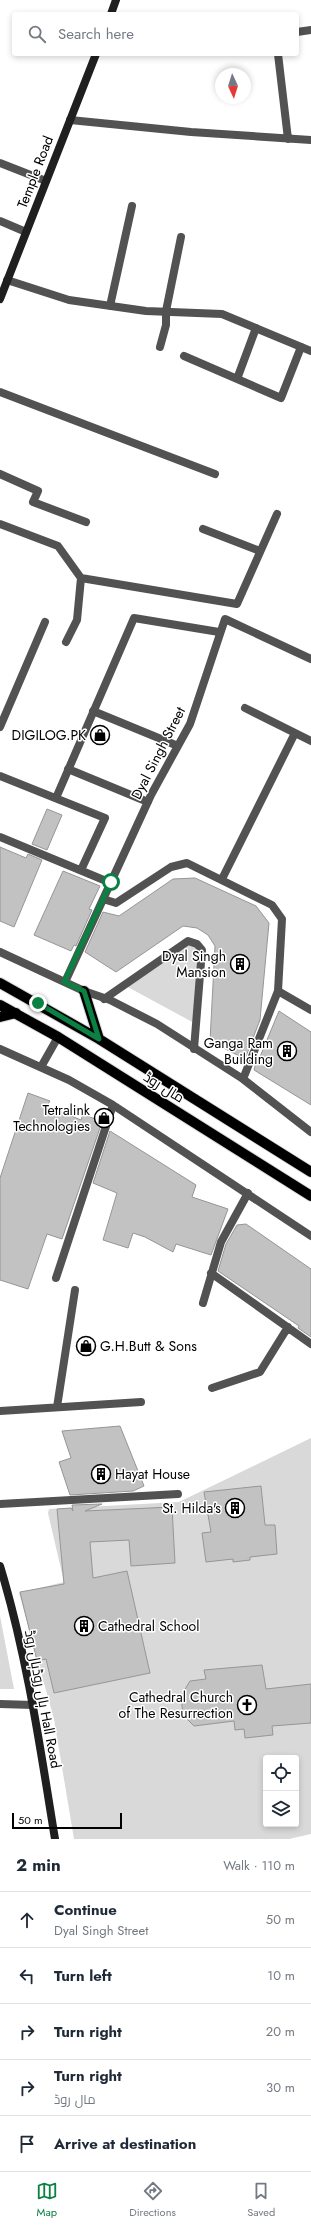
<!DOCTYPE html>
<html lang="en">
<head>
<meta charset="utf-8">
<style>
  body { margin:0; font-family:Jost,Cairo,sans-serif; background:#f2f2f3; color:#1f2937 }
  .controls { position:absolute; right:12px; bottom:12px; display:grid; overflow:hidden; border-radius:4px; box-shadow:0 2px 6px #0003 }
  .controls button { width:36px; height:36px; display:grid; place-items:center; padding:0; border:0; border-bottom:1px solid #e0e1e3; background:#fff; color:#1f2937; font:20px sans-serif }
  .compass { position:absolute; left:215px; top:68px; width:36px; height:36px; border-radius:50%; background:#fff; box-shadow:0 2px 6px #0003; rotate:176deg }
  .scale { position:absolute; left:12px; bottom:10px; width:110px; box-sizing:border-box; padding-left:4px; border:2px solid #000; border-top:0; font-size:11px; line-height:14px; white-space:nowrap; color:#000; -webkit-text-stroke:3px #fff; paint-order:stroke }
  .stop { position:absolute; width:12px; height:12px; margin:-9px; border:3px solid #0b8043; border-radius:50%; background:#fff }
  .stop.end { background:#0b8043; border-color:#fff; box-shadow:0 1px 4px #0008 }
  .list { margin:0; padding:0; list-style:none }
  h2 { display:flex; justify-content:space-between; align-items:center; height:52px; margin:0; padding:0 16px; font-size:17px }
  h2 small { font-size:13px; font-weight:400; color:#747a83 }
  .list li { display:grid; grid-template-columns:26px 1fr auto; gap:12px; align-items:center; box-sizing:border-box; height:56px; padding:0 16px; border-top:1px solid #e0e1e3 }
  .list b { display:block; font-size:15px; white-space:nowrap }
  .list p { margin:0; font-size:13px; white-space:nowrap; color:#747a83 }
  .list em { font-size:13px; font-style:normal; color:#747a83 }
  .icon { flex:none; width:22px; height:22px; fill:none; stroke:currentColor; stroke-width:2; stroke-linecap:round; stroke-linejoin:round }
  .map { position:relative; flex:none; width:311px; height:1839px; overflow:hidden }
  .search { position:absolute; background:#fff; box-shadow:0 2px 6px #0003; left:12px; right:12px; top:12px; height:44px; display:flex; align-items:center; gap:10px; box-sizing:border-box; padding:0 14px; border-radius:4px; color:#747a83; font-size:15px }
  .sheet { height:332px; background:#fff }
  nav { display:flex; justify-content:space-around; align-items:center; box-sizing:border-box; height:56px; border-top:1px solid #e0e1e3; background:#fff; font-size:11px; color:#747a83 }
  nav a { display:grid; justify-items:center; gap:2px }
  nav .on { color:#0b8043 }
  .map>svg:first-child { display:block }
</style>
</head>
<body>
<div class="map">
<svg width="311" height="1839" viewBox="0 0 311 1839">
  <rect width="100%" height="100%" fill="#fff"/>
  <path fill="#d9d9d9" fill-rule="evenodd" d="M188,941L202,950L196,1024L124,985Z
    M311,1438V1834L289,1839H74L54,1719L19,1593L64,1582L48,1513L49,1509L179,1502ZM266,1758H296V1824H266Z
    M0,1616L14,1689H0Z"/>
  <path fill="#c2c2c2" stroke="#969696" d="M47,809L62,815L47,850L32,844Z
    M0,847L26,858L28,854L42,860L14,927L0,921Z
    M63,871L100,886L89,909L92,910L76,946L74,945L71,951L34,935Z
    M195,878L256,906L269,923L260,1020L245,1059L210,1041L215,946L208,935L197,928L183,926L116,972L85,952L103,912L119,916L173,879Z
    M279,1011L311,1032V1105L254,1070L257,1058V1064Z
    M28,1093L50,1101L47,1106L81,1120L83,1114L102,1122L62,1239L47,1234L28,1289L0,1280V1178Z
    M110,1131L196,1185L192,1197L228,1209L211,1255L176,1244L173,1252L145,1237L133,1233L128,1248L103,1240L117,1193L93,1183Z
    M246,1224L311,1269V1337L298,1328L299,1326L218,1271L226,1244L237,1225Z
    M120,1426L144,1486L133,1491L70,1495L59,1462L71,1458L62,1431Z
    M261,1486L265,1525H275L277,1554L250,1557V1560L233,1562V1559L206,1562L202,1533L211,1532L204,1492Z
    M102,1504L85,1511L172,1507L175,1563L131,1566L129,1540L90,1542L93,1578L127,1571L150,1673L54,1693L46,1659L37,1661L20,1592L64,1584L57,1509L71,1508L73,1511L72,1505Z
    M262,1665L266,1689L311,1684V1723L272,1726L273,1735L245,1738L244,1729L235,1730L234,1721L194,1726L183,1715L181,1696L190,1681L206,1679L204,1670Z"/>
  <g fill="none" stroke-linecap="round" stroke-linejoin="round">
    <defs>
      <path id="primary" d="M0,983L99,1039L311,1172
        M84,991L99,1039
        M0,1005L58,1037L311,1196
        M0,1017L16,1013"/>
    </defs>
    <use href="#primary" stroke="#dbdbdb" stroke-width="12"/>
    <path stroke="#525252" stroke-width="8" d="M160,347L166,325V311L181,237
      M184,356L281,398L301,347
      M237,379L256,328
      M0,474L38,491L33,502L86,522
      M203,529L260,551
      M104,999L188,941L197,944L202,950L194,1049
      M0,1704L33,1705"/>
    <path stroke="#525252" stroke-width="8" d="M297,32L311,30
      M278,54L288,139
      M70,120L191,132L311,140
      M0,163L46,181
      M0,221L26,232
      M7,280L69,300L146,311L222,314L311,351
      M110,306L132,206
      M0,392L215,474
      M0,524L58,546L81,578L237,604L277,514
      M66,642L77,620L81,578
      M245,708L311,741
      M93,711L178,746
      M0,727L45,622
      M68,769L148,802
      M0,776L105,818L81,870
      M56,798L134,618L219,632
      M0,837L111,883
      M222,879L295,733
      M103,899L116,903L171,867L187,863L272,905L282,919L278,991
      M0,952L84,991L110,1000L157,1024L243,1079L311,1132
      M65,982L151,795L190,724L225,619L311,659
      M0,1049L69,1080L113,1105L311,1236
      M41,1067L58,1037
      M243,1079L278,991L311,1010
      M211,1273L311,1344
      M56,1278L113,1105
      M203,1303L221,1242L248,1193
      M212,1388L260,1372L288,1327
      M57,1407L75,1290
      M0,1411L141,1402
      M0,1504L178,1494"/>
    <path stroke="#1f1f1f" stroke-width="8" d="M111,14L116,0
      M0,299L96,54
      M0,1566C27,1655 40,1747 55,1839"/>
    <use href="#primary" stroke="#000" stroke-width="10"/>
  </g>
  <g fill="none" stroke-linecap="round" stroke-linejoin="round">
    <path stroke="#0b8043" stroke-width="5" d="M38,1003L99,1039L84,991L64,982L111,882"/>
  </g>
  <defs>
    <symbol id="shop-ring" viewBox="-11 -11 22 22"><circle r="9.5" fill="#fff" stroke="#000" stroke-width="1.5"/><path d="M-5-2.5h2.3a2.7 3.5 0 0 1 5.4 0H5L5.5 6h-11ZM-1.5-2.5h3a1.5 2.3 0 0 0-3 0Z" fill="#000"/></symbol>
    <symbol id="building-ring" viewBox="-11 -11 22 22"><circle r="9.5" fill="#fff" stroke="#000" stroke-width="1.5"/><path d="M-4-6H4V6H1V3H-1V6H-4ZM-2.5-4.3h1.7v1.8h-1.7ZM.8-4.3h1.7v1.8H.8ZM-2.5-1h1.7V.8h-1.7ZM.8-1h1.7V.8H.8Z" fill="#000"/></symbol>
    <symbol id="church-ring" viewBox="-11 -11 22 22"><circle r="9.5" fill="#fff" stroke="#000" stroke-width="1.5"/><path d="M-1.2-6h2.4v3.5h3.3v2.4h-3.3V6h-2.4V-.1h-3.3v-2.4h3.3Z" fill="#000"/></symbol>
  </defs>
  <g fill-rule="evenodd">
    <use href="#shop-ring" x="89" y="724" width="22" height="22"/>
    <use href="#building-ring" x="229" y="953" width="22" height="22"/>
    <use href="#building-ring" x="276" y="1040" width="22" height="22"/>
    <use href="#shop-ring" x="93" y="1107" width="22" height="22"/>
    <use href="#shop-ring" x="75" y="1335" width="22" height="22"/>
    <use href="#building-ring" x="90" y="1463" width="22" height="22"/>
    <use href="#building-ring" x="224" y="1497" width="22" height="22"/>
    <use href="#building-ring" x="73" y="1615" width="22" height="22"/>
    <use href="#church-ring" x="236" y="1694" width="22" height="22"/>
  </g>
  <g text-anchor="middle" stroke-width="3" stroke-linejoin="round" paint-order="stroke">
    <g font-size="14" fill="#000" stroke="#fff">
      <text transform="translate(35 172) rotate(-69)" y="5">Temple Road</text>
      <text transform="translate(158 753) rotate(-63)" y="5">Dyal Singh Street</text>
      <text transform="translate(164 1087) rotate(32)" y="5">مال روڈ</text>
      <text transform="translate(43 1699) rotate(79)" y="5">ہال روڈہال روڈ Hall Road</text>
    </g>
    <g font-size="14" fill="#000" stroke="#fff" text-anchor="end">
      <text x="86" y="740">DIGILOG.PK</text>
      <text x="226" y="961">Dyal Singh<tspan x="226" dy="16">Mansion</tspan></text>
      <text x="273" y="1048">Ganga Ram<tspan x="273" dy="16">Building</tspan></text>
      <text x="90" y="1115">Tetralink<tspan x="90" dy="16">Technologies</tspan></text>
      <text x="100" y="1351" text-anchor="start">G.H.Butt &amp; Sons</text>
      <text x="115" y="1479" text-anchor="start">Hayat House</text>
      <text x="221" y="1513">St. Hilda's</text>
      <text x="98" y="1631" text-anchor="start">Cathedral School</text>
      <text x="233" y="1702">Cathedral Church<tspan x="233" dy="16">of The Resurrection</tspan></text>
    </g>
  </g>
</svg>
<div class="controls">
<button><svg class="icon" aria-label="locate" viewBox="0 0 24 24"><circle cx="12" cy="12" r="6"/><path d="M12 2v4M12 18v4M2 12h4M18 12h4"/></svg></button>
<button><svg class="icon" aria-label="layers" viewBox="0 0 24 24"><path d="M12 4l9 5-9 5-9-5zM3 14l9 5 9-5"/></svg></button>
</div>
<svg class="compass" viewBox="-18 -18 36 36"><path d="M0-13l5 13h-10z" fill="#e53935"/><path d="M0 13l5-13h-10z" fill="#747a83"/></svg>
<div class="scale">50 m</div>
<div class="stop" style="left:111px;top:882px"></div>
<div class="stop end" style="left:38px;top:1003px"></div>
<div class="search"><svg class="icon" aria-label="search" viewBox="0 0 24 24"><circle cx="10" cy="10" r="6"/><path d="M15 15l6 6"/></svg>Search here</div>
</div>
<section class="sheet">
<h2>2 min<small>Walk · 110 m</small></h2>
<ul class="list">
<li><svg class="icon" aria-label="ahead" viewBox="0 0 24 24"><path d="M12 20V5M6 11l6-6 6 6"/></svg><div><b>Continue</b><p>Dyal Singh Street</p></div><em>50 m</em></li>
<li><svg class="icon" aria-label="left" viewBox="0 0 24 24"><path d="M17 20v-9H6M10 6l-5 5 5 5"/></svg><div><b>Turn left</b></div><em>10 m</em></li>
<li><svg class="icon" aria-label="right" viewBox="0 0 24 24"><path d="M7 20v-9h11M14 6l5 5-5 5"/></svg><div><b>Turn right</b></div><em>20 m</em></li>
<li><svg class="icon" aria-label="right" viewBox="0 0 24 24"><path d="M7 20v-9h11M14 6l5 5-5 5"/></svg><div><b>Turn right</b><p>مال روڈ</p></div><em>30 m</em></li>
<li><svg class="icon" aria-label="arrive" viewBox="0 0 24 24"><path d="M6 21V4h12l-3 4 3 4H6"/></svg><div><b>Arrive at destination</b></div></li>
</ul>
</section>
<nav>
<a class="on"><svg class="icon" aria-label="map" viewBox="0 0 24 24"><path d="M3 6l6-2 6 2 6-2v14l-6 2-6-2-6 2zM9 4v14M15 6v14"/></svg>Map</a>
<a><svg class="icon" aria-label="directions" viewBox="0 0 24 24"><path d="M12 3l9 9-9 9-9-9zM9 14v-3h6M13 9l2 2-2 2"/></svg>Directions</a>
<a><svg class="icon" aria-label="saved" viewBox="0 0 24 24"><path d="M7 4h10v16l-5-4-5 4z"/></svg>Saved</a>
</nav>
</body>
</html>
